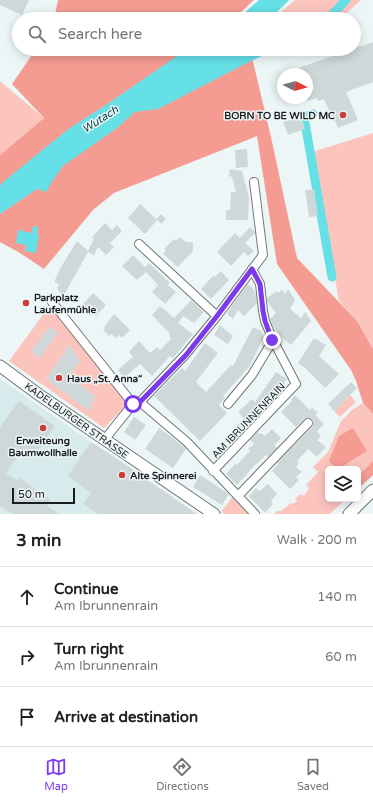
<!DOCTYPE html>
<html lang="en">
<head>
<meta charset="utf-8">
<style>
  body { margin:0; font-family:"Varela Round",sans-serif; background:#f2f2f2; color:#222 }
  .controls { position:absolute; right:12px; bottom:12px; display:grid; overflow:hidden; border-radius:6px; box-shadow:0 2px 10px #0003 }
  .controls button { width:36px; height:36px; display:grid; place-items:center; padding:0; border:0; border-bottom:1px solid #e0e0e0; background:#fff; color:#222; font:20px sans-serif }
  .compass { position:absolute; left:277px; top:68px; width:36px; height:36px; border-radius:50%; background:#fff; box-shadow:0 2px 10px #0003; rotate:95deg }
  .scale { position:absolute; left:12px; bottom:10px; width:63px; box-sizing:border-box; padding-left:4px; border:2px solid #1a1d1d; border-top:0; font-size:11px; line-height:14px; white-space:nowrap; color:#1a1d1d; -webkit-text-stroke:3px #edf6f7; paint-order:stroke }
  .stop { position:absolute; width:12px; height:12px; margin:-9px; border:3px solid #7c3aed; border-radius:50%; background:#fff }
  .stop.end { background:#7c3aed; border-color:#fff; box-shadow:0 1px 4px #0008 }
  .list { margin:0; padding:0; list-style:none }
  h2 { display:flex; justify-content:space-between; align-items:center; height:52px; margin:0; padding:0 16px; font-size:17px }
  h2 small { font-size:13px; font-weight:400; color:#767676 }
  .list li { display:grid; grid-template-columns:26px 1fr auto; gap:12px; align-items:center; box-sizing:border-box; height:60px; padding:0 16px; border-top:1px solid #e0e0e0 }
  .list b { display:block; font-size:15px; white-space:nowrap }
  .list p { margin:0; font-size:13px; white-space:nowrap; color:#767676 }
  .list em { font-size:13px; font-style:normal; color:#767676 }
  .icon { flex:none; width:22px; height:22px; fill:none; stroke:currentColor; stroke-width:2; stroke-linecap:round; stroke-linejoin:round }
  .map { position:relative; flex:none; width:373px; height:514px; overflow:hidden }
  .search { position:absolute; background:#fff; box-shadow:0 2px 10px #0003; left:12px; right:12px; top:12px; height:44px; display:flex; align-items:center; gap:10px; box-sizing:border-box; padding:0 14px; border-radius:22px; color:#767676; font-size:15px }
  .sheet { height:232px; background:#fff }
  nav { display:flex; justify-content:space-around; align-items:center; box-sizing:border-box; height:56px; border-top:1px solid #e0e0e0; background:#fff; font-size:11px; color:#767676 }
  nav a { display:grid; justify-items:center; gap:2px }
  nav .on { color:#7c3aed }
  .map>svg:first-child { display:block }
</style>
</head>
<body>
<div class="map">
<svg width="373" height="514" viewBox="0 0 373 514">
  <rect width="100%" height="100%" fill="#edf6f7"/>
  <path fill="#d8ebec" d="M0,379L91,442L197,514H0Z"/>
  <path fill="#fbc5be" d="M295,0H361L340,19H316L315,18L313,19H273Z
    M0,81L44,118L0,155Z
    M373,133V349L357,321L339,301L312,152Z
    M51,304L128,404L104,428L9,361Z
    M350,395L356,402L340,417L334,411Z
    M363,403L373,414V461L358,476V469H328V499H346L330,514H274L277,511H281L291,503L293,504L297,501L295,499L300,494L304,496L309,488L306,485L318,472L313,467L328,452L341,421L352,410Z
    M233,496L247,512L249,514H225L221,512Z"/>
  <path fill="#f59c92" d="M58,0H254L241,12L242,19H54Z
    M36,49H250L271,137L297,258L357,321L373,349V414L363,403L356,381L351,370L277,264L257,136L114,193L93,210L44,269L20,253L0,242V155L44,118L12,84Z
    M353,428L367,451L338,469H337L329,461L339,436Z
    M373,461V475L358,489V476Z"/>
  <path fill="#66e0e7" d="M259,0H289L270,19H232L241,12L243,14Z
    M187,49H267L268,53L243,65L158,109L135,112L117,128L63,166L51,183L46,192L37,189L0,214V186L2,183L35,156L70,128L109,103Z
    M33,226L38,227L37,234L39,235L36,253L25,251L26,245L16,243L18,230L32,233Z"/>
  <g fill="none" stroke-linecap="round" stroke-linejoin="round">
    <path stroke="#66e0e7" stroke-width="9" d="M328,19L346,0
      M313,114L304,117L332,277"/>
  </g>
  <path fill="#cfd8d8" d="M0,0H29L22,15L0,5Z
    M373,42V82L346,92L358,120L338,128L335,121L334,122L324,99L318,101L317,98L307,101V92L314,89L309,74H284V73Z
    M301,116L305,129L288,135L283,122Z
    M247,149L248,167L236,168L235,150Z
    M230,169L242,171L249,197L248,220H226V210H230L231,192H236L232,177L229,176Z
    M314,189L318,216L309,217L305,190Z
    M140,204L156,219L161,214L166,219L161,224L157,220L145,234L128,218Z
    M105,223L112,230L117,225L122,231L110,243L114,247L106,255L98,247L94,255L88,252L63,297L57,288L59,284L54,282L61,267L77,241L88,251L94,239L92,237Z
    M250,227L254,231L255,233L245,243L254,251L248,256L244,252L231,266L217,252L235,233L240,238Z
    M180,237L186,242H193V251L178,267L163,254L166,251L164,249L174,239L176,241Z
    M133,255L145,267L149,263L170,283L168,285L176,292L165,304L152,292L158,285L146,272L137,280L122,266Z
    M221,271L229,280L211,299L201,289L214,275L215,277Z
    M248,284L254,289L253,290L255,292L257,303L244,316L238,310L233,319L227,314L232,305Z
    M288,289L295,300L290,309L301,318L305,312L311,321L291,345L279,335L272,324L270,319L276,313L267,301V298L277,291L278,293L282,290L285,294Z
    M93,293L106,305L96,316L93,313L91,316L81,306Z
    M191,300L204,312L194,323L183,316L178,323L193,334L181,348H182L173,358L170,356L152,376L140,364L124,378L118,370L133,357L129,352L139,341L150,353L157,347L160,350L171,339L169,336L170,334L152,315L160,306L174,318Z
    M114,314L130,330L122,338L119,335L116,338L111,334L109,336L103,330L105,328L104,327Z
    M220,325L233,336L228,344L214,335Z
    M49,327L58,333L39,358L31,351Z
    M253,327L261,331L264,337L249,367L223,396L225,398L219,405L227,413L200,441L154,396L182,368L185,371L205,343L218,353L196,382L206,392L231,365L233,366Z
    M314,338L326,345L319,356L339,374L325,388L305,368L298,363Z
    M69,345L80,361L69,376L95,396L89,411L46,379Z
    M276,372L287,379L272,402L262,412L260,411L248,423L250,424L243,432L241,430L239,432L235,428L244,418L238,412L252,399L255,402Z
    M351,382L357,388L334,411L328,404Z
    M295,395L310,410L312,407L318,413L315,415L324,424L317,431L321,436L317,440L326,447L317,457L308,449L297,461L299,463L296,467L302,472L296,477L299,480L290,489L272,471L278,464L277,463L312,427L313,424V421L311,419L307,418L304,419L296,427L281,412L292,401L291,400Z
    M19,401L55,426L33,458L22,450L6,473L18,481L20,478L51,500L47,506L59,514H12L0,506V427Z
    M134,417L146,425L135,440L124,432Z
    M159,428L173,438L186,449L173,468L145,449Z
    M272,429L281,438L274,445L277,448L268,457L266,455L257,464V463L237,485L226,474L233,466L235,464L237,465L250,451L248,449L254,444L250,440L258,432L260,434L261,433L265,436Z
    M91,442L116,458L197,514H98L83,503L91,493L68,476Z
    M200,475L229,494L222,505L193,487Z
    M268,484L277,494L271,501L273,504L265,513L249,496L256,488L259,491L261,490Z"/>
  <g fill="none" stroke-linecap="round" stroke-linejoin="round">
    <defs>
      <path id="street" d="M139,244L217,316
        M52,302L133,404
        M140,402L187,442L255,514
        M228,404L252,375L273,340
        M106,439L109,434L133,404L140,402L185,355L217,316L263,255L254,182
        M213,471L296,384L273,340L265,321L263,311L260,284L252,269
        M238,496L308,423"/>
      <path id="secondary" d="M0,366L38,394L214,514
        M349,514L373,490"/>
    </defs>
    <use href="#street" stroke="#6f7777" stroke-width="10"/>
    <use href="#secondary" stroke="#6f7777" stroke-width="13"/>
    <use href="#street" stroke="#fff" stroke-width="8"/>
    <use href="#secondary" stroke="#fff" stroke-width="11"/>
  </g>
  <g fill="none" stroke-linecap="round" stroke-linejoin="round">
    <path stroke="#7c3aed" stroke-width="5" d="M133,404L140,402L186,355L217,316L252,269L260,284L263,311L265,321L272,340"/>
  </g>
  <g fill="#ca3c37" stroke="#edf6f7" stroke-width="1.5">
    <circle cx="343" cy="115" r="4"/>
    <circle cx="26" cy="303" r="4"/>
    <circle cx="59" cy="378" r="4"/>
    <circle cx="43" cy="428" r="4"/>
    <circle cx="122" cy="475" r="4"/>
  </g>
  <g text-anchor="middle" stroke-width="3" stroke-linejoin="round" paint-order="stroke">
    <g font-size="10" font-weight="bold" fill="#1a1d1d" stroke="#edf6f7" text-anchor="start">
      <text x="335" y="119" text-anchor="end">BORN TO BE WILD MC</text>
      <text x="34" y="301">Parkplatz<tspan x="34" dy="12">Laufenmühle</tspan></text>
      <text x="67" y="382">Haus „St. Anna“</text>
      <text x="43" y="444" text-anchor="middle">Erweiteung<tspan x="43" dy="12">Baumwollhalle</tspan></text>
      <text x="130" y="479">Alte Spinnerei</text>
    </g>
    <g font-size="10" fill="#1a1d1d" stroke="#edf6f7">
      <text transform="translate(77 420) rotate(35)" y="4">KADELBURGER STRASSE</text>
      <text transform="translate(248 420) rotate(-46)" y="4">AM IBRUNNENRAIN</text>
    </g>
    <g font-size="11" font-style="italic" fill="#023e41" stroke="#edf6f7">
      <text transform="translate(100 119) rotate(-33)" y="4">Wutach</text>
    </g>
  </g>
</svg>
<div class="controls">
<button><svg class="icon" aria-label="layers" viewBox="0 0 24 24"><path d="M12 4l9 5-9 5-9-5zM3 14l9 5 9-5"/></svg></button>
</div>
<svg class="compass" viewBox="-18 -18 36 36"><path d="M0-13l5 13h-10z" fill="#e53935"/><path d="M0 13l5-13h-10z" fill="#767676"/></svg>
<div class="scale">50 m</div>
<div class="stop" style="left:133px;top:404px"></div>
<div class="stop end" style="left:272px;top:340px"></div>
<div class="search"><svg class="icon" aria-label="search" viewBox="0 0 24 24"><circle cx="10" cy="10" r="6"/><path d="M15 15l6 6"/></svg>Search here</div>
</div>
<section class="sheet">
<h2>3 min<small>Walk · 200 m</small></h2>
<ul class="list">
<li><svg class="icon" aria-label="ahead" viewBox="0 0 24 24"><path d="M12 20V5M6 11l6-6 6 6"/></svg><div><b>Continue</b><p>Am Ibrunnenrain</p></div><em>140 m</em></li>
<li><svg class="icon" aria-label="right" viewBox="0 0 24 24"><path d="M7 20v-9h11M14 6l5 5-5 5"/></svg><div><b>Turn right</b><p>Am Ibrunnenrain</p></div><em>60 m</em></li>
<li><svg class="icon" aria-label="arrive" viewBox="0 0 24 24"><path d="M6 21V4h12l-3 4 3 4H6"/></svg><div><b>Arrive at destination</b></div></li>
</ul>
</section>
<nav>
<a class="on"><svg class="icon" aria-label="map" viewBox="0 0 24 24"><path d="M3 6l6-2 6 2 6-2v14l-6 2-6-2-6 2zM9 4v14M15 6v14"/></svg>Map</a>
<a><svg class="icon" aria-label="directions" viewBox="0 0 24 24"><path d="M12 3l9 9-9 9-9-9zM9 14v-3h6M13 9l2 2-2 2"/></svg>Directions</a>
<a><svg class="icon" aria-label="saved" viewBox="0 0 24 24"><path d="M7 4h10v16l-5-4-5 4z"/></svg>Saved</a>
</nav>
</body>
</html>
